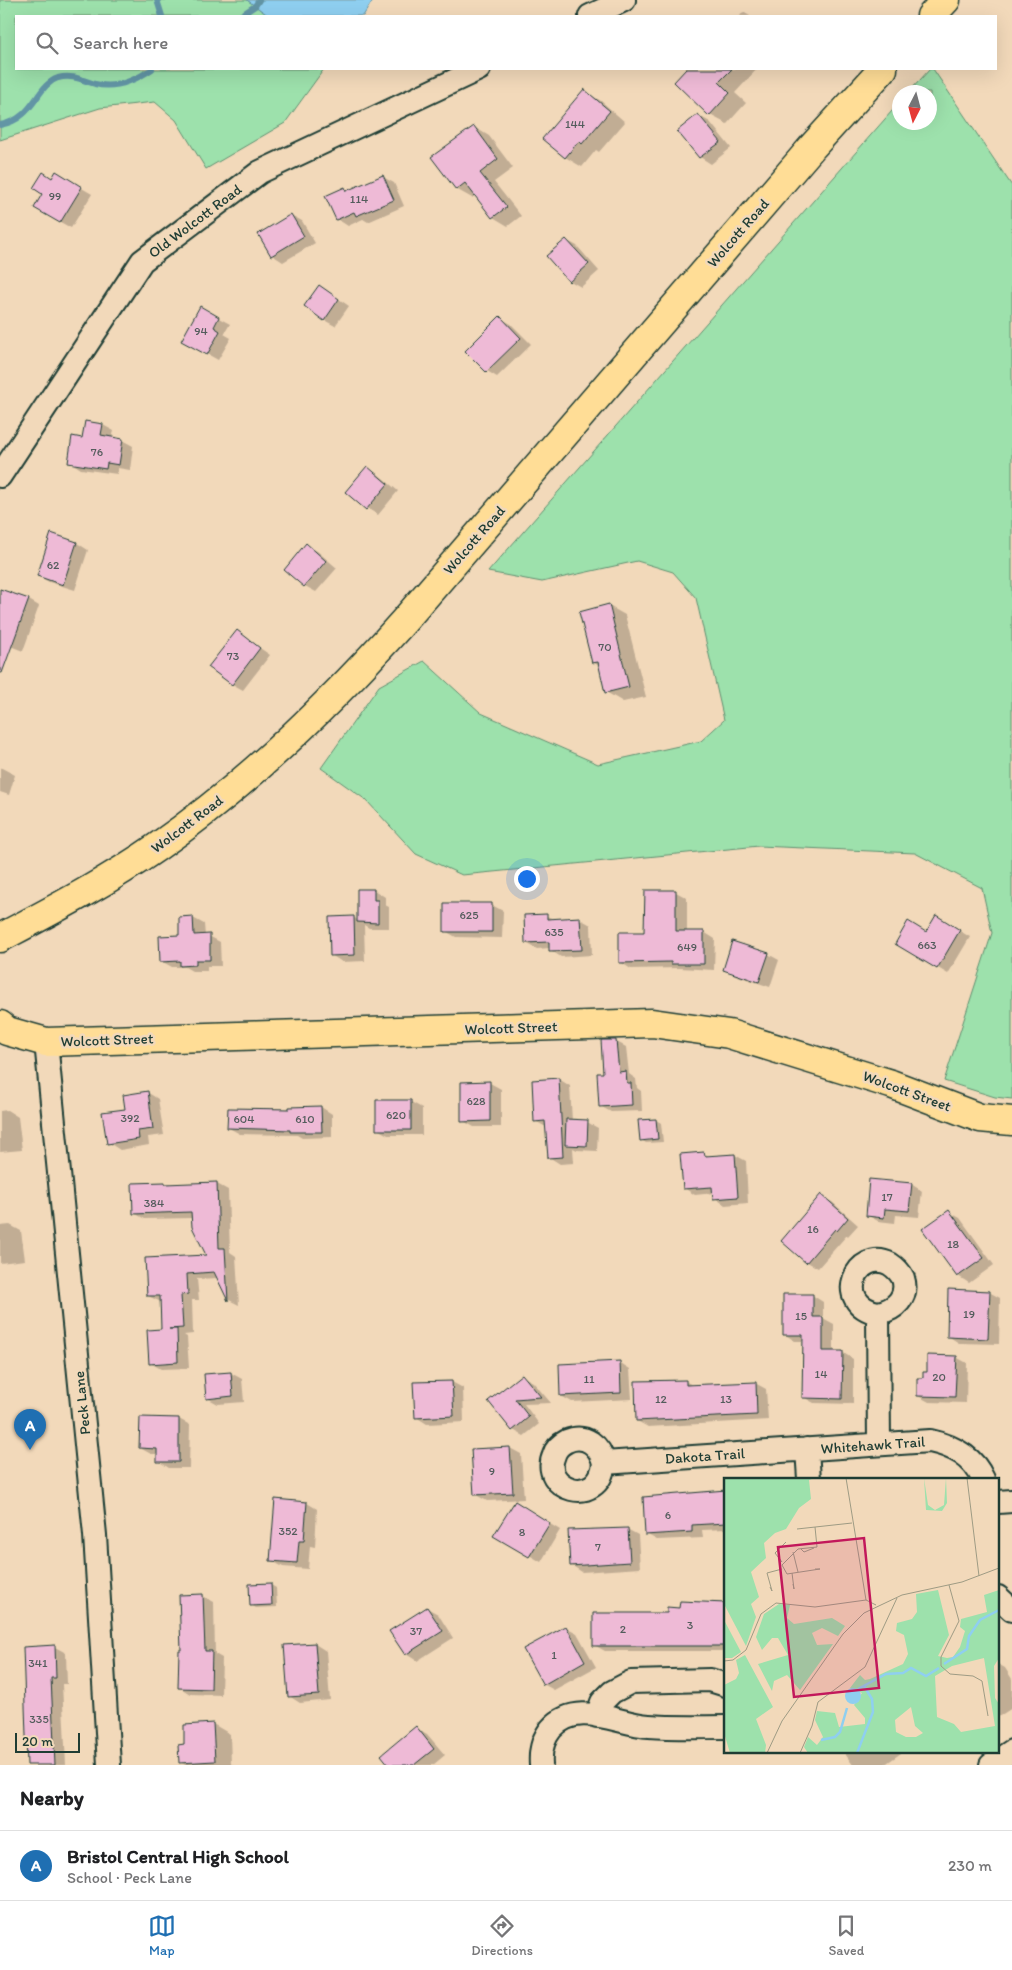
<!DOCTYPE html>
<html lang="en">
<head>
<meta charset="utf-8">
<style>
  body { margin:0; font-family:Itim,sans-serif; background:#f6f6f6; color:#202124 }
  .compass { position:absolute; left:892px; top:85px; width:45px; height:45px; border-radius:50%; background:#fff; box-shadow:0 5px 20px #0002; rotate:186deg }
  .scale { position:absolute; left:15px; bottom:12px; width:65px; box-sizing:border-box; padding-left:5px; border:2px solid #1f3d34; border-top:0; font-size:14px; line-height:18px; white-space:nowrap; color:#1f3d34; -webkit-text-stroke:4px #f2d9ba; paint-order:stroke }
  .you { position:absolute; left:526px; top:878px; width:18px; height:18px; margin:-12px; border:4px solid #fff; border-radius:50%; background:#1a73e8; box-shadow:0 0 0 8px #1a73e833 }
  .badge { display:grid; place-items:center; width:32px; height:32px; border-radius:50%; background:#1f6fb2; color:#fff; font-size:16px; font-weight:700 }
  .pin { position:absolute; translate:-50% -41px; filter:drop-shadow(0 1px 2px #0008) }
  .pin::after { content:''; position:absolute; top:26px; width:18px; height:15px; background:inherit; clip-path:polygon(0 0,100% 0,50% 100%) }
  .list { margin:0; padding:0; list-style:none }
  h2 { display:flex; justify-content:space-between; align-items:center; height:65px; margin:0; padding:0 20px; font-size:21px }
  h2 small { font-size:16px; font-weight:400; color:#757577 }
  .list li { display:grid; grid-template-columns:32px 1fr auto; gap:15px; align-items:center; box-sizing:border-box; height:70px; padding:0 20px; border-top:1px solid #e0e0e0 }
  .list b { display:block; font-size:19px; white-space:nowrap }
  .list p { margin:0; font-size:16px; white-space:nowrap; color:#757577 }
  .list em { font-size:16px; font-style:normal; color:#757577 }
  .icon { flex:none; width:28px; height:28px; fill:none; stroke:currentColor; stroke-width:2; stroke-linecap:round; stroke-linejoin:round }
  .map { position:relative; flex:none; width:1012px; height:1765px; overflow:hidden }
  .search { position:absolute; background:#fff; box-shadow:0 5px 20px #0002; left:15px; right:15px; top:15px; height:55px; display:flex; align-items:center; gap:12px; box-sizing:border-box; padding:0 18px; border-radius:0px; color:#757577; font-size:19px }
  .sheet { height:135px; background:#fff }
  nav { display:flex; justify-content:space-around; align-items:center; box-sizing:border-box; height:70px; border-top:1px solid #e0e0e0; background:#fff; font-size:14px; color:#757577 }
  nav a { display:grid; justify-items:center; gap:2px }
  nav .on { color:#1f6fb2 }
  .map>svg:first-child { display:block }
</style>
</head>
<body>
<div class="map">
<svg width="1012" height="1765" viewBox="0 0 1012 1765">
  <rect width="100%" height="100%" fill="#f2d9ba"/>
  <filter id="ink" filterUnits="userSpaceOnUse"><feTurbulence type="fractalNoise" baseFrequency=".02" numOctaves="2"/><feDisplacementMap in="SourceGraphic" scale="10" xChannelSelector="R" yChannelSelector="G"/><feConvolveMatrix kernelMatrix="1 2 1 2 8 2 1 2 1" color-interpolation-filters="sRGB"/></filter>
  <g filter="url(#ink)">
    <path fill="#9de1ac" stroke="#5e8f70" d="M0,0H247L269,16H16V69H324L285,123L206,169L176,120L155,102L100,108L0,140Z
      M930,69H933L1012,186V1099L995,1097L944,1081L992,933L982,888L915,853L759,846L462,875L416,854L366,800L321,768L379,686L424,661L481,713L598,764L701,741L724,720L696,598L673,572L637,561L542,582L488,572L899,103L900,122H930V92H909Z"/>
    <path fill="#8fcff0" stroke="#6295a5" d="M247,0H373L363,16H269Z"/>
    <path fill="#0003" d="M743,12L750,16H740Z
      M688,69H757L735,93L746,103L727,124L710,115L675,82Z
      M584,91L601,101L625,122L599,152L596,150L582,167L565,157Z
      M699,116L710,122L731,148L711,164L700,157L679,131Z
      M474,127L489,136L513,168L494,182L521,216L508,226L493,217L476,195L472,198L456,189Z
      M56,173L92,194L71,228L35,208Z
      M383,177L394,183L404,206L368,222L363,219L348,226L337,219L345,189L349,191Z
      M291,215L302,221L315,243L283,262L272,255Z
      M566,240L577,246L599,271L581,287L570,281L548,256Z
      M320,286L349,306L335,326L324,320Z
      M200,308L230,324L224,334L231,338L218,360L182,340Z
      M500,318L511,324L531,344L497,377L487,371Z
      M103,425L114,431L112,438L122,440L133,446L130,470L118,468L117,474L81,469L70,462L83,439Z
      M367,468L378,474L398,491L378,515L367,508Z
      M51,535L77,543L88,550L75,590L49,582L38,576Z
      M306,545L317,551L337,568L316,592L305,586L286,569Z
      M0,597L29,600L39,606L23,651L0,642Z
      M609,606L625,615L646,697L623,702L606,692L600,667L593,662Z
      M237,632L270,655L243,690L232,684Z
      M0,767L15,775L9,795L0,792Z
      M374,890L385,897V905L389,907V928H369L364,925L365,961L342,962L331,955L353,917L358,920Z
      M646,891L676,892L687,898V932H704L715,939L714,970L680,968L631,969L620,962L646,933Z
      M492,905L503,911L502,938L456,937L445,931Z
      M547,916L555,920L580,919L591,925L592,955L561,957L550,950V948L537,949L526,943L525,917Z
      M936,917L970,937L948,974L896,943L926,934Z
      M193,918L204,924L205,936H209L220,942L221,966H207V971H192L185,967H172L161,961Z
      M768,954L779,960L770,987L735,975L724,969Z
      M615,1041L626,1047L629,1074L636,1079L637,1088L641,1091L642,1111L611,1112L600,1106L604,1074Z
      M559,1079L570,1086L572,1121L587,1122L598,1128L597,1151L577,1150L573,1148L574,1163L560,1164L549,1157L546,1127L535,1121L533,1081Z
      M490,1083L501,1089V1127H474L463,1121Z
      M147,1092L158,1099L164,1135L148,1137L149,1145L120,1150L109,1143L127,1110Z
      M377,1101L411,1102L422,1108V1135H388L377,1129Z
      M321,1107L332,1114V1137L302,1138L297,1135L240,1134L229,1128Z
      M7,1110L18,1117L22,1150L0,1152V1111Z
      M656,1120L661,1123L663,1142L646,1143L641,1140L640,1121Z
      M704,1153L710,1157L735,1155L746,1161L748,1203L725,1205L715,1198L714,1193L695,1195L684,1188Z
      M134,1184H217L228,1190L230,1252L236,1256L239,1305L229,1300L218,1278L197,1279L199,1300H192L193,1334L184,1335L187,1337L189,1368L161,1369L150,1363L162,1331L161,1302L148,1296L208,1256L193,1218L145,1219L134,1213Z
      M911,1184L922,1191L919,1217L896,1215L895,1223L878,1221L867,1215Z
      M821,1196L832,1202L858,1225L848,1236L847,1235L818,1268L807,1262L782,1241Z
      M949,1212L960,1218L994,1265L969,1283L958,1276L924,1230Z
      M10,1225L21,1231L25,1260L0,1263V1226Z
      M989,1292L1000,1298L999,1344L959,1343L948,1336Z
      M812,1295L823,1302V1318L834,1324V1352H842L853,1359V1404L814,1403L803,1397L804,1341H795L784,1334Z
      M956,1357L967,1363L966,1403L929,1402L918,1396L924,1379Z
      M619,1362L630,1369L632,1399L572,1402L561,1396Z
      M231,1373L242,1379L244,1402L218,1404L207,1398L205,1375Z
      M522,1376L533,1382L551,1403L524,1404L539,1424L524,1436L513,1430L490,1402Z
      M685,1381L694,1386L755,1383L766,1389L768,1420L648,1427L637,1421Z
      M452,1382L463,1388L464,1422L427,1424L416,1417Z
      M141,1418L179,1419L190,1425L189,1468H169L158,1461V1454H151L140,1448Z
      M510,1448L521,1454L524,1499L487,1501L476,1495L473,1450Z
      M726,1492V1529L702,1530L703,1538L657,1540L646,1534Z
      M307,1503L317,1509L315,1547L310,1546L308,1569L283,1567L272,1561Z
      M515,1503L560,1530L541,1562L495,1535Z
      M627,1529L638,1535L640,1568L582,1572L571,1565Z
      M271,1585L276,1588L277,1607L256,1608L251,1605Z
      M203,1596L214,1602L215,1654L222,1658L221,1695L190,1694L179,1687L182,1651Z
      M726,1607V1651H605L594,1645L668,1614Z
      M427,1608L438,1614L453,1638L417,1661L406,1654L391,1631Z
      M566,1627L577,1633L596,1667L554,1690L543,1684Z
      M315,1644L326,1651L330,1700L300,1703L289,1696Z
      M55,1647L66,1653L67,1684H62L66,1765H28Z
      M998,1664L1005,1668L1012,1679V1708L998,1717Z
      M213,1724L230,1734L231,1764L233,1765H185L180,1762L186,1745L185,1726Z
      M416,1728L427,1734L445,1755L433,1765H391Z
      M843,1751H904L884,1765H853Z"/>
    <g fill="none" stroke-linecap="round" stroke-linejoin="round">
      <path stroke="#6295a5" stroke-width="6" d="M157,0L162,16
        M240,16L255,6L259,0
        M0,125C35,119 36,85 58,78C72,74 82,80 95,84C115,89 136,80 152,69"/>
    </g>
    <path fill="#eebad6" stroke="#1f3d34" d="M686,69H732L719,82L730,93L709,116L674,82Z
      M584,89L610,111L582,144L579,141L565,158L542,139Z
      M698,114L721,142L699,158L677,131Z
      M474,126L498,159L480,173L507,207L492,218L465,183L456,190L431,157Z
      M56,171L82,187L60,223L34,208L42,194L33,188L43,172L52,178Z
      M383,175L394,200L356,216L354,212L336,220L325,196L345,187L346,191Z
      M291,214L304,236L271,256L258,234Z
      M566,239L589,264L569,282L546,256Z
      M319,285L339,299L324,321L304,306Z
      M200,306L219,317L214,327L220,331L207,355L181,341Z
      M500,316L521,338L486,372L465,351Z
      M85,421L103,424L101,435L123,439L119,465L107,463L106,469L68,463L72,436L82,438Z
      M367,466L388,484L366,510L345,492Z
      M51,533L77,542L63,585L37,576Z
      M306,543L326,561L304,587L284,570Z
      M0,589L29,599L2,673H0Z
      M609,604L629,687L605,693L598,662L592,663L579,612Z
      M237,630L260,648L232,685L208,667Z
      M357,889H374V900H378V923L357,922Z
      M645,890H676V931H704V964H671V962L619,963V932H644Z
      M444,903H492V932H444Z
      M547,914V919L580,917L582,950L549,951V942L525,943L524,915Z
      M936,915L960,930L937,969L895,944L908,921L926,932Z
      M193,916L194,935L210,934V960H196V965L180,966V961L160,962L159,936L179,935V917Z
      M354,916L355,955L330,956L329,917Z
      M732,941L769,953L759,982L723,970Z
      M601,1040H616L619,1072L626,1071L627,1083H631L632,1105L599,1107L597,1073H603Z
      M559,1078L563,1157L548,1158L545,1121L534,1122L532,1080Z
      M490,1081V1121L461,1122V1082Z
      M148,1091L153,1129L138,1131L139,1139L107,1144L102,1112L125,1109L123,1095Z
      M376,1100H411V1130H376Z
      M321,1106L322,1132H290V1130L227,1128L228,1108L289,1109V1107Z
      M566,1119L588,1120L587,1146L565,1145Z
      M656,1119L658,1139L640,1141L638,1120Z
      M704,1152L705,1156L735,1154L738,1197L713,1199L712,1187L683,1189L680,1154Z
      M869,1179L912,1183L909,1211L885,1209L884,1218L866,1216Z
      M165,1182V1184L217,1182L219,1248H225L228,1301L214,1272L187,1274L188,1294L181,1295L183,1328L169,1329H177L178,1362L149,1364L147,1330L161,1329L160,1296H147L145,1258L206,1255L192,1227L191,1212L133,1214L132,1183Z
      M821,1194L848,1218L837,1231L835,1229L806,1263L781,1241Z
      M949,1210L984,1258L957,1277L922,1229Z
      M948,1289L990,1291L988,1339L947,1337Z
      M783,1294H813V1317H823V1351H843L842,1399L802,1398L803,1335H783Z
      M927,1355L957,1356L955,1397L917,1396V1378H923V1372H927Z
      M620,1361L621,1393L560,1396L559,1364Z
      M231,1372L233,1396L206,1399L204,1374Z
      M522,1374L541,1397L515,1399L529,1417L512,1431L488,1401Z
      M686,1380V1385L756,1382L757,1415L636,1421L635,1381Z
      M452,1381L454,1416L415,1418L413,1382Z
      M140,1417L179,1418V1462H157V1449L139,1448Z
      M510,1447L513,1493L474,1495L471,1449Z
      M726,1490V1523L692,1525V1532L645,1535L643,1497Z
      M275,1499L307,1502L304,1541H299L297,1563L270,1561Z
      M515,1501L550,1523L529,1557L493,1536Z
      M628,1528L630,1562L570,1566L568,1530Z
      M271,1583L272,1605L250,1606L249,1584Z
      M203,1594L205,1651H212L211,1689L178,1688L179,1650H181L179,1595Z
      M680,1601L726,1603V1646H593V1613H667V1607L679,1608Z
      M427,1607L443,1631L405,1655L389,1631Z
      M566,1626L585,1661L543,1685L523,1649Z
      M315,1643L319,1695L288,1697L284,1645Z
      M55,1645L56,1678H51L55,1765H27L23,1647Z
      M213,1723L215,1761L179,1763L178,1745L184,1744V1725Z
      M416,1726L434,1749L414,1765H389L381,1755Z"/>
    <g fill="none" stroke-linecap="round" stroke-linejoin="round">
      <defs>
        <path id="minor" d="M590,16L624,0
          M0,476L142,261L260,172L479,69
          M46,1042L95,1535L109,1765
          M878,1313C832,1304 857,1247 890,1264C896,1268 900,1272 903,1278C909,1297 895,1310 878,1313L879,1444
          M807,1449L809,1479
          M604,1463C599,1509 539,1489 554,1455C556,1448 561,1444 567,1441C586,1433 600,1446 604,1463L930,1441C953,1446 973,1456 983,1479
          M998,1502L1012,1501
          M998,1597L1012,1610
          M597,1716L602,1702L612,1692L631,1682L710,1680L726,1685
          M541,1765C540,1752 542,1740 551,1729C577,1699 617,1724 649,1726C674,1728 700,1727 726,1727
          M991,1765L1012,1751"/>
        <path id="major" d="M931,16L946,0
          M0,938C53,910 107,882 157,847C249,783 330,704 404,621L813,146L883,69
          M0,1025L7,1031L46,1042L652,1023L729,1034L891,1084L980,1118L1012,1121"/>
      </defs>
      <use href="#minor" stroke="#1f3d34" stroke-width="26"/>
      <use href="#major" stroke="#1f3d34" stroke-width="31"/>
      <use href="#minor" stroke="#f2d9ba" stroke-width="22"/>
      <use href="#major" stroke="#ffdd96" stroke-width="28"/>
    </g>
  </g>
  <g text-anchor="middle" stroke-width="5" stroke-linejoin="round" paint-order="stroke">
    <g font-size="12" fill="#535c5c">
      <text x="575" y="128">144</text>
      <text x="55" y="200">99</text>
      <text x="359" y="203">114</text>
      <text x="201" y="335">94</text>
      <text x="97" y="456">76</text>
      <text x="53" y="569">62</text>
      <text x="605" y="651">70</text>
      <text x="233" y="660">73</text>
      <text x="469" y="919">625</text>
      <text x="554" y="936">635</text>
      <text x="927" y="949">663</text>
      <text x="687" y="951">649</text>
      <text x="476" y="1105">628</text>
      <text x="396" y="1119">620</text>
      <text x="130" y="1122">392</text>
      <text x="244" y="1123">604</text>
      <text x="305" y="1123">610</text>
      <text x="887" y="1201">17</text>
      <text x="154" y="1207">384</text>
      <text x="813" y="1233">16</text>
      <text x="953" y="1248">18</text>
      <text x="969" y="1318">19</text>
      <text x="801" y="1320">15</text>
      <text x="821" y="1378">14</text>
      <text x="939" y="1381">20</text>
      <text x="589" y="1383">11</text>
      <text x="661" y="1403">12</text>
      <text x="726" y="1403">13</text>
      <text x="492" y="1475">9</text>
      <text x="668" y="1519">6</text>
      <text x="288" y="1535">352</text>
      <text x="522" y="1536">8</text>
      <text x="598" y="1551">7</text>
      <text x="690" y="1629">3</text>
      <text x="623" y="1633">2</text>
      <text x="416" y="1635">37</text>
      <text x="554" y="1659">1</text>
      <text x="38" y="1667">341</text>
      <text x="39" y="1723">335</text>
    </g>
    <g font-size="15" fill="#1f3d34" stroke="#f2d9ba">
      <text transform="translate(195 221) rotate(-37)" y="5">Old Wolcott Road</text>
      <text transform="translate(738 233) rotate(-49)" y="5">Wolcott Road</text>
      <text transform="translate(474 540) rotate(-49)" y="5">Wolcott Road</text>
      <text transform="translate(187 824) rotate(-37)" y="5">Wolcott Road</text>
      <text transform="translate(511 1028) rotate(-2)" y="5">Wolcott Street</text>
      <text transform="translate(107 1040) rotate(-2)" y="5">Wolcott Street</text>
      <text transform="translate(907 1091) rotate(20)" y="5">Wolcott Street</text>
      <text transform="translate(82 1403) rotate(-96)" y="5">Peck Lane</text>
      <text transform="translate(873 1445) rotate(-4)" y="5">Whitehawk Trail</text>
      <text transform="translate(705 1456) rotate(-4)" y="5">Dakota Trail</text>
    </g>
  </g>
  <g transform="translate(724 1478)">
    <rect width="275" height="275" fill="#f2d9ba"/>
    <path d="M0,0H91L85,2L87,21L75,30L62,51L51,55L40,65L42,80L27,94L35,119L27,126L32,139L22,168L0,126ZM200,0L204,27L211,32L220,27L222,0L223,25L218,33L202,32ZM214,112L225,157L214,178L223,180L229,179L236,169L241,153L236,149L237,141L263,134L260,117L275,112V180L270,188L271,220L275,226V275H84L80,269L84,259L93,267L99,259L91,242L93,233L111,235L115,249L141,246V240L130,227L138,215L126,210L136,197L141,202L146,201L179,186L184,176L180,157L172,153L173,145L188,141L193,134L192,116ZM260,180L271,248L237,254L230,246L213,239L211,198L228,188ZM187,229L191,248L199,255L192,259H182L172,254L171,242ZM55,126L66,127L63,140L70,146L108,140L121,148L114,158L98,150L88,155L93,167L109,166L76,212L63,197L50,203L48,213L34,186L64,177L54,160H48L38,172L32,159L40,136ZM0,142L17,174L8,180H1ZM21,177L49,229L32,241L42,267L41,275H6L0,255V207L12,201L15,195L12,182Z" fill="#9de1ac" fill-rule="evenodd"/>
    <path d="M121 218a8 8 0 1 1 16 0a8 8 0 1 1-16 0Z" fill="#8fcff0"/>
    <path fill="none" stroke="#8fcff0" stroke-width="2.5" d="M220,186L243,171L245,158L256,142L275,132M134,211L162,196L179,195L187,190L202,198L215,190M97,262L111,259L116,254L123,230M133,275L149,234L148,221L140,208"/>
    <path fill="none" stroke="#9e9b84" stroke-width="1" d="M122,0L142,122M243,0L255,98M73,51L128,45M77,71L80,74L90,70M69,74L74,94M58,84L51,75L62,64L59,67M91,91H96L63,96L58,87L74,71L93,69L91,49M68,95L70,111L69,106M225,107L235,143L217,179V188L226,196L249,198L258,203L264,238M46,109L48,113L43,95L58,91M0,183L9,182L22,172L37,136L52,125L91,129L142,122L152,127M43,275L58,243L119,156L140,135L178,117L238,104L275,90M76,275L88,248L94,224L141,189L173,120"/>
    <path fill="#c2185b" fill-opacity="0.15" stroke="#c2185b" stroke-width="2.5" d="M140,60L155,210L70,219L54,69Z"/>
    <rect width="275" height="275" fill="none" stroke="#1f3d34" stroke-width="2.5"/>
  </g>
</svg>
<svg class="compass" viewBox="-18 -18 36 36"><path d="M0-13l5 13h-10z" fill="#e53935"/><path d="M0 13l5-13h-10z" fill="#757577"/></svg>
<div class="scale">20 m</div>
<div class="you"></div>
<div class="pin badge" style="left:30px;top:1450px">A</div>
<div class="search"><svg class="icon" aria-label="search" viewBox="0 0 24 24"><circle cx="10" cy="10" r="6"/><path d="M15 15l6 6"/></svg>Search here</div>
</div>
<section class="sheet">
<h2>Nearby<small></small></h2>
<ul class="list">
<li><span class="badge">A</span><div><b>Bristol Central High School</b><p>School · Peck Lane</p></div><em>230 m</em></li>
</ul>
</section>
<nav>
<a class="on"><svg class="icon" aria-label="map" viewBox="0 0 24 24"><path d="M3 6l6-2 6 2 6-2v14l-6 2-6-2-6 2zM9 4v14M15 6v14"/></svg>Map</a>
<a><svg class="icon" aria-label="directions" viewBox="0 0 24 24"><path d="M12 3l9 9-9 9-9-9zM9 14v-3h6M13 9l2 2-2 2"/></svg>Directions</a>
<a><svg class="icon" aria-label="saved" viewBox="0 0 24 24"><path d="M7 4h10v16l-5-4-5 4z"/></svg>Saved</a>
</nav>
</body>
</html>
